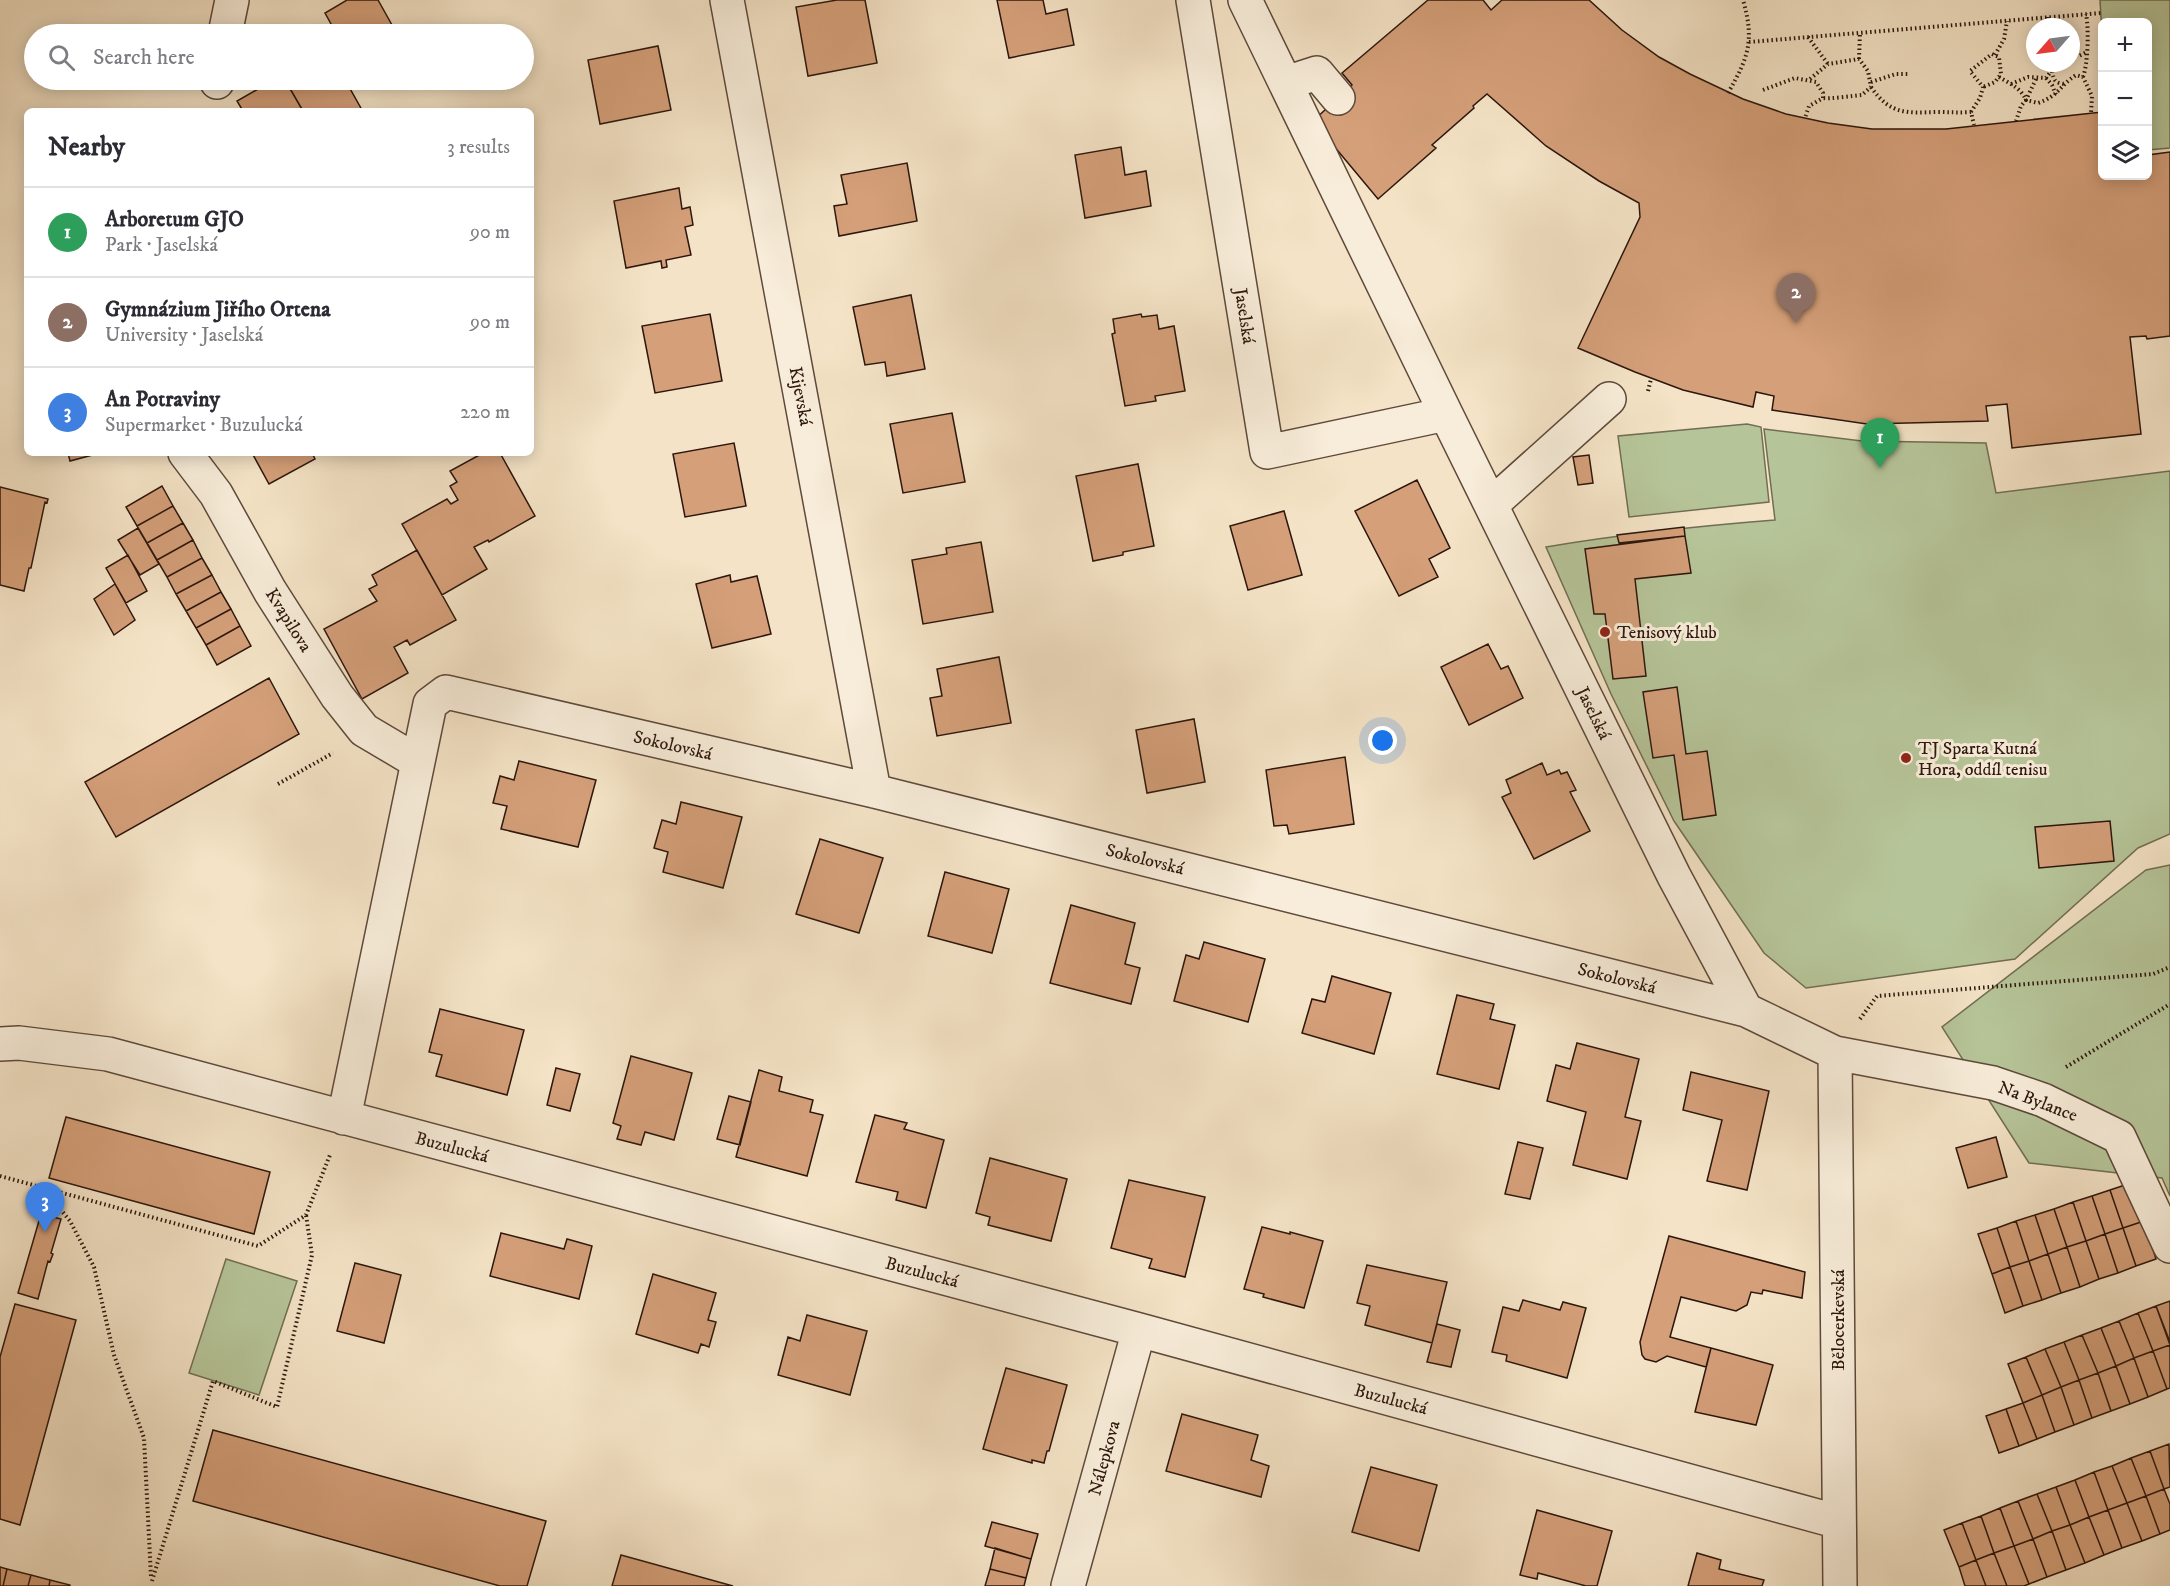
<!DOCTYPE html>
<html lang="en">
<head>
<meta charset="utf-8">
<style>
  body { margin:0; font-family:"IM FELL DW Pica",serif; background:#f7f7f7; color:#2b2b33 }
  .controls { position:absolute; right:18px; top:18px; display:grid; overflow:hidden; border-radius:9px; box-shadow:0 3px 15px #0003 }
  .controls button { width:54px; height:54px; display:grid; place-items:center; padding:0; border:0; border-bottom:2px solid #e1e1e2; background:#fff; color:#2b2b33; font:30px sans-serif }
  .compass { position:absolute; left:2026px; top:18px; width:54px; height:54px; border-radius:50%; background:#fff; box-shadow:0 3px 15px #0003; rotate:242deg }
  .you { position:absolute; left:1383px; top:741px; width:21px; height:21px; margin:-15px; border:4px solid #fff; border-radius:50%; background:#1a73e8; box-shadow:0 0 0 9px #1a73e833 }
  .badge { display:grid; place-items:center; width:39px; height:39px; border-radius:50%; background:#8f2418; color:#fff; font-size:20px; font-weight:700 }
  .pin { position:absolute; translate:-50% -50px; filter:drop-shadow(0 2px 3px #0008) }
  .pin::after { content:''; position:absolute; top:32px; width:21px; height:18px; background:inherit; clip-path:polygon(0 0,100% 0,50% 100%) }
  .list { margin:0; padding:0; list-style:none }
  h2 { display:flex; justify-content:space-between; align-items:center; height:78px; margin:0; padding:0 24px; font-size:26px }
  h2 small { font-size:20px; font-weight:400; color:#7c7c81 }
  .list li { display:grid; grid-template-columns:39px 1fr auto; gap:18px; align-items:center; box-sizing:border-box; height:90px; padding:0 24px; border-top:2px solid #e1e1e2 }
  .list b { display:block; font-size:22px; white-space:nowrap }
  .list p { margin:0; font-size:20px; white-space:nowrap; color:#7c7c81 }
  .list em { font-size:20px; font-style:normal; color:#7c7c81 }
  .icon { flex:none; width:33px; height:33px; fill:none; stroke:currentColor; stroke-width:2; stroke-linecap:round; stroke-linejoin:round }
  .map { position:relative; flex:none; width:2170px; height:1586px; overflow:hidden }
  .search { position:absolute; background:#fff; box-shadow:0 3px 15px #0003; left:24px; top:24px; width:510px; height:66px; display:flex; align-items:center; gap:15px; box-sizing:border-box; padding:0 21px; border-radius:33px; color:#7c7c81; font-size:22px }
  .panel { position:absolute; background:#fff; box-shadow:0 3px 15px #0003; left:24px; top:108px; width:510px; height:348px; border-radius:9px }
  .map>svg:first-child { display:block }
</style>
</head>
<body>
<div class="map">
<svg width="2170" height="1586" viewBox="0 0 2170 1586">
  <rect width="100%" height="100%" fill="#f4e3c6"/>
  <filter id="stains"><feTurbulence type="fractalNoise" baseFrequency=".00333" numOctaves="4"/><feColorMatrix values="0 0 0 0 .2 0 0 0 0 .09 0 0 0 0 .02 0 0 0 .5 -.17"/></filter>
  <radialGradient id="worn" r=".72"><stop offset=".6" stop-color="#630" stop-opacity="0"/><stop offset="1" stop-color="#630" stop-opacity=".3"/></radialGradient>
  <path fill="#b6c599" stroke="#716e53" stroke-width="1.5" d="M2100,0H2170V148L2148,150V22H2102V34Z
    M1747,424L1761,427L1769,502L1629,517L1618,436Z
    M1764,429L1862,441L1986,443L1996,493L2170,471V834L2138,848L2015,959L1806,988L1764,953L1674,821L1611,694L1546,547C1623,534 1698,526 1775,520Z
    M2170,865V1196L2162,1178L2029,1163L1942,1027L2146,870Z
    M226,1259L297,1281L259,1395L189,1373Z"/>
  <path fill="#d49f79" stroke="#2c160d" stroke-width="1.5" d="M347,0H378L397,34H329L325,27L331,24L325,13Z
    M837,0H865L877,63L808,76L796,7Z
    M997,0H1043L1046,14L1067,9L1074,45L1009,58Z
    M1428,0H1483L1491,10L1502,0H1589L1622,30L1659,57L1690,74L1743,99L1786,114L1828,123L1872,129H1946L2102,112V176H2148V155L2170,152V336L2147,339L2146,336L2130,337L2141,434L2012,448L2007,404L1986,406L1988,421L1867,424L1772,410L1774,396L1756,392L1753,407L1683,390L1635,372L1578,348L1640,217L1639,203L1599,181L1546,146L1487,94L1473,106L1474,108L1432,145L1436,148L1378,199L1313,121L1352,85L1342,73Z
    M658,46L671,110L600,124L588,60Z
    M274,80H285L303,111H243L237,101Z
    M285,80H357L348,85L362,110L303,111Z
    M1121,147L1125,175L1146,171L1151,206L1085,218L1075,155Z
    M907,163L917,221L839,236L834,206L847,204L841,175Z
    M679,188L682,209L690,207L693,225L685,227L691,255L666,260L667,267L662,268L661,261L626,268L614,201Z
    M911,295L925,369L887,376L885,362L865,365L853,307Z
    M710,314L722,381L655,393L642,326Z
    M1141,314L1142,317L1157,315L1159,329L1174,326L1185,391L1155,396L1156,401L1125,406L1112,334L1115,333L1113,319Z
    M952,413L965,482L903,493L890,424Z
    M734,443L746,506L685,517L673,454Z
    M68,453H100L70,461Z
    M252,453H312L315,459L269,484Z
    M483,453H500L535,516L489,542L488,540L474,547L487,569L442,595L402,524L447,499L451,504L458,500L450,486L457,482L450,471Z
    M1589,455L1593,483L1578,485L1573,457Z
    M1138,464L1154,546L1123,552V555L1093,561L1076,476Z
    M1417,480L1450,548L1429,559L1438,577L1399,596L1355,511Z
    M162,486L173,506L137,526L126,507Z
    M0,487L48,499L47,503L45,502L31,568H29L24,591L0,585Z
    M173,506L183,523L147,543L137,526Z
    M1284,511L1302,575L1248,590L1230,526Z
    M183,523L193,540L157,560L147,543Z
    M1684,527L1685,536L1619,543L1617,535Z
    M138,528L159,564L140,575L118,540Z
    M1685,536L1691,573L1635,579L1646,676L1613,679L1605,614H1594L1585,549Z
    M193,540L202,558L167,577L157,560Z
    M981,542L993,612L923,624L912,560L947,554L946,548Z
    M417,550L456,620L410,645L407,640L394,647L408,673L362,699L324,629L377,601L369,589L377,585L372,575Z
    M128,555L147,591L126,603L106,568Z
    M202,558L212,575L176,594L167,577Z
    M212,575L221,592L186,611L176,594Z
    M730,575L731,582L757,576L771,634L712,648L696,584Z
    M115,584L135,620L114,635L94,599Z
    M221,592L231,609L196,628L186,611Z
    M231,609L240,626L206,645L196,628Z
    M240,626L251,646L217,665L206,645Z
    M1488,644L1501,669L1508,666L1523,698L1469,725L1441,667Z
    M999,657L1011,723L937,736L930,698L942,696L937,669Z
    M269,678L299,734L116,837L85,782Z
    M1677,687L1686,754L1707,751L1716,815L1683,820L1674,755L1653,758L1643,692Z
    M1194,719L1205,782L1147,793L1136,730Z
    M1345,757L1354,824L1289,834L1287,825L1274,826L1266,770Z
    M519,761L596,780L578,847L501,829L507,806L493,803L500,776L514,780Z
    M1542,763L1547,775L1559,770L1561,774L1567,772L1576,790L1570,792L1590,831L1534,859L1502,797L1511,793L1506,780Z
    M681,802L742,817L723,888L663,872L668,852L654,848L662,820L676,824Z
    M2110,821L2114,861L2039,868L2035,827Z
    M820,839L883,858L859,933L796,914Z
    M945,872L1009,889L992,953L928,936Z
    M1071,905L1135,923L1125,964L1140,968L1131,1004L1050,983Z
    M1204,942L1265,959L1248,1022L1174,1001L1186,955L1199,959Z
    M1332,976L1391,993L1374,1054L1302,1033L1312,999L1325,1002Z
    M1457,995L1494,1004L1490,1019L1515,1025L1499,1089L1437,1074Z
    M440,1009L524,1030L507,1095L436,1076L442,1055L429,1052Z
    M1577,1043L1639,1059L1625,1117L1641,1121L1627,1179L1573,1165L1586,1112L1547,1101L1556,1065L1570,1069Z
    M631,1056L692,1073L674,1140L645,1132L641,1145L617,1139L621,1126L613,1123Z
    M556,1068L580,1074L570,1111L547,1105Z
    M759,1070L782,1077L779,1091L813,1100L810,1112L823,1115L807,1176L736,1157Z
    M1691,1072L1769,1091L1747,1190L1707,1181L1722,1120L1683,1110Z
    M729,1096L751,1102L740,1145L717,1139Z
    M875,1115L907,1123L904,1129L944,1140L926,1208L896,1200L898,1192L856,1182Z
    M66,1117L270,1172L254,1234L49,1178Z
    M1996,1137L2007,1177L1968,1188L1956,1148Z
    M1518,1142L1543,1148L1530,1199L1505,1194Z
    M990,1158L1067,1179L1051,1241L988,1225L990,1217L976,1213Z
    M1129,1180L1205,1197L1185,1277L1149,1268L1152,1259L1111,1248Z
    M2131,1183L2144,1221L2123,1228L2110,1190Z
    M2110,1190L2123,1228L2105,1234L2092,1196Z
    M2092,1196L2105,1234L2086,1241L2073,1202Z
    M2073,1202L2086,1241L2067,1247L2054,1209Z
    M2054,1209L2067,1247L2048,1254L2035,1215Z
    M41,1214L61,1219L51,1253L53,1254L50,1262L48,1261L38,1299L18,1293Z
    M2035,1215L2048,1254L2029,1261L2016,1221Z
    M2016,1221L2029,1261L2010,1267L1997,1228Z
    M2144,1221L2156,1259L2136,1266L2123,1228Z
    M1262,1227L1290,1234V1232L1323,1241L1304,1308L1263,1297L1264,1294L1244,1289Z
    M1997,1228L2010,1267L1992,1274L1978,1234Z
    M2123,1228L2136,1266L2118,1273L2105,1234Z
    M501,1233L564,1249L567,1239L592,1246L579,1299L490,1276Z
    M2105,1234L2118,1273L2099,1279L2086,1241Z
    M1669,1236L1805,1272L1802,1298L1763,1290L1762,1294L1751,1292L1747,1305L1736,1311L1681,1297L1670,1337L1711,1348L1706,1367L1667,1356L1656,1362L1645,1359L1642,1355L1640,1342Z
    M2086,1241L2099,1279L2080,1287L2067,1247Z
    M2067,1247L2080,1287L2061,1293L2048,1254Z
    M2048,1254L2061,1293L2042,1300L2029,1261Z
    M2029,1261L2042,1300L2023,1306L2010,1267Z
    M355,1263L401,1275L384,1343L337,1331Z
    M1367,1265L1447,1282L1432,1343L1365,1325L1370,1306L1357,1303Z
    M2010,1267L2023,1306L2005,1313L1992,1274Z
    M653,1274L716,1293L708,1320L716,1322L709,1347L701,1344L698,1353L636,1334Z
    M1523,1300L1560,1310L1563,1302L1586,1308L1567,1378L1506,1361L1507,1355L1492,1352L1503,1307L1519,1311Z
    M2170,1301V1342L2156,1306Z
    M15,1304L76,1320L20,1525L0,1519V1357Z
    M2156,1306L2170,1345L2153,1351L2138,1313Z
    M2138,1313L2153,1351L2134,1358L2119,1321Z
    M807,1315L867,1331L850,1395L778,1375L788,1337L800,1341Z
    M2119,1321L2134,1358L2116,1366L2101,1328Z
    M1437,1324L1460,1330L1451,1367L1427,1362Z
    M2101,1328L2116,1366L2098,1373L2082,1335Z
    M2082,1335L2098,1373L2079,1380L2064,1342Z
    M2064,1342L2079,1380L2061,1387L2045,1349Z
    M2170,1345V1388L2167,1389L2153,1351Z
    M1711,1348L1773,1365L1756,1425L1695,1412Z
    M2045,1349L2061,1387L2042,1395L2026,1357Z
    M2153,1351L2167,1389L2148,1397L2134,1358Z
    M2026,1357L2042,1395L2023,1403L2008,1364Z
    M2134,1358L2148,1397L2130,1404L2116,1366Z
    M2116,1366L2130,1404L2111,1411L2098,1373Z
    M1006,1368L1067,1385L1049,1451H1047L1044,1463L1032,1460V1463L983,1449Z
    M2098,1373L2111,1411L2092,1418L2079,1380Z
    M2079,1380L2092,1418L2074,1425L2061,1387Z
    M2061,1387L2074,1425L2055,1432L2042,1395Z
    M2042,1395L2055,1432L2037,1439L2023,1403Z
    M2023,1403L2037,1439L2019,1446L2006,1409Z
    M2006,1409L2019,1446L1999,1453L1986,1416Z
    M1182,1414L1258,1435L1251,1460L1269,1466L1261,1497L1166,1471Z
    M213,1430L546,1521L527,1586H500L193,1501Z
    M2169,1444L2170,1487L2164,1489L2150,1451Z
    M2150,1451L2164,1489L2146,1496L2131,1458Z
    M2131,1458L2146,1496L2127,1503L2112,1466Z
    M2112,1466L2127,1503L2108,1510L2094,1472Z
    M1371,1467L1437,1485L1419,1551L1352,1532Z
    M2094,1472L2108,1510L2089,1517L2075,1480Z
    M2075,1480L2089,1517L2070,1525L2056,1487Z
    M2056,1487L2070,1525L2052,1531L2037,1494Z
    M2164,1489L2170,1504V1530L2160,1534L2146,1496Z
    M2037,1494L2052,1531L2033,1539L2018,1501Z
    M2146,1496L2160,1534L2142,1541L2127,1503Z
    M2018,1501L2033,1539L2014,1546L2000,1508Z
    M2127,1503L2142,1541L2122,1548L2108,1510Z
    M2000,1508L2014,1546L1994,1553L1981,1516Z
    M1537,1510L1612,1531L1597,1586H1586L1538,1573L1537,1579L1520,1575Z
    M2108,1510L2122,1548L2104,1555L2089,1517Z
    M1981,1516L1994,1553L1976,1560L1962,1523Z
    M2089,1517L2104,1555L2085,1563L2070,1525Z
    M992,1522L1038,1534L1031,1559L985,1546Z
    M1962,1523L1976,1560L1959,1567L1944,1530Z
    M2070,1525L2085,1563L2066,1570L2052,1531Z
    M2052,1531L2066,1570L2047,1577L2033,1539Z
    M2033,1539L2047,1577L2029,1584L2014,1546Z
    M2014,1546L2029,1584L2024,1586H2007L1994,1553Z
    M995,1548L1031,1559L1026,1578L990,1569Z
    M1697,1553L1721,1560L1719,1569L1764,1580L1762,1586H1688Z
    M1994,1553L2007,1586H1986L1976,1560Z
    M621,1555L733,1586H612Z
    M1976,1560L1986,1586H1965L1959,1567Z
    M0,1567L7,1569L3,1586H0Z
    M7,1569L31,1575L28,1586H3Z
    M990,1569L1026,1578L1024,1586H985Z
    M31,1575L50,1580L49,1586H28Z
    M50,1580L70,1585V1586H49Z"/>
  <g fill="none" stroke-linecap="round" stroke-linejoin="round">
    <defs>
      <path id="minor" d="M727,0L874,791
        M1193,0L1267,452L1446,414
        M1245,0L1446,414L1674,876L1746,1010
        M225,34L232,0
        M217,82V80
        M1286,83L1317,73L1338,98
        M185,453L216,494L270,591L337,696L364,730L418,762
        M1491,505L1609,399
        M0,1044L19,1043L108,1054L1139,1330L1839,1522
        M1835,1053L1840,1586
        M344,1118L430,704L446,692L874,791L1746,1010L1835,1053L1993,1083L2043,1100L2119,1137L2170,1246
        M1068,1586L1139,1330"/>
    </defs>
    <use href="#minor" stroke="#5e493b" stroke-width="36"/>
    <path stroke="#2c160d" stroke-width="4" stroke-dasharray="1.5 3" stroke-linecap="butt" d="M2047,27L2048,17
      M1808,37L1828,64
      M1749,42L2101,13
      M1995,55L2004,39L2007,21
      M2071,55L2079,56L2087,52
      M1859,59L1860,32
      M2052,71C2054,81 2055,83 2065,84
      M1999,77C2009,83 2021,88 2026,100L2021,106L2016,121
      M2083,77C2088,64 2089,28 2086,14
      M2046,78L2052,85L2056,95
      M1810,79L1828,64L1859,59L1868,71L1871,87L1862,95C1852,96 1830,99 1823,98
      M2036,79L2026,100L2038,103C2059,96 2060,85 2076,75L2083,77L2092,96L2091,113
      M1871,82L1896,74H1909
      M2011,84L2028,77L2046,78L2052,70V63
      M1871,87C1890,115 1907,113 1937,112C1949,112 1959,113 1971,112L1974,125
      M1763,90L1795,78L1816,82L1823,93V98L1809,106L1805,118
      M1728,93C1748,58 1755,41 1743,0
      M1971,112L1980,98L1983,87L1970,71L1992,54L1999,57L2001,74L1995,82L1983,87
      M1648,391L1651,379
      M278,784L333,753
      M1860,1019L1877,996L2153,974L2170,967
      M2066,1067L2170,1004
      M0,1176L258,1246L306,1215L330,1155
      M43,1188L70,1221L94,1267L114,1355L144,1438L151,1577
      M152,1581L213,1381L277,1407L312,1255L306,1215"/>
    <use href="#minor" stroke="#f8edda" stroke-width="33"/>
  </g>
  <g fill="#8f2418" stroke="#f8edda" stroke-width="2">
    <circle cx="1605" cy="632" r="6"/>
    <circle cx="1906" cy="758" r="6"/>
  </g>
  <g text-anchor="middle" stroke-width="6" stroke-linejoin="round" paint-order="stroke">
    <g font-size="18" fill="#2c160d" stroke="#f8edda">
      <text transform="translate(1245 316) rotate(81)" y="6">Jaselská</text>
      <text transform="translate(801 396) rotate(79)" y="6">Kijevská</text>
      <text transform="translate(289 620) rotate(58)" y="6">Kvapilova</text>
      <text transform="translate(1594 713) rotate(64)" y="6">Jaselská</text>
      <text transform="translate(673 745) rotate(13)" y="6">Sokolovská</text>
      <text transform="translate(1145 859) rotate(14)" y="6">Sokolovská</text>
      <text transform="translate(1617 978) rotate(14)" y="6">Sokolovská</text>
      <text transform="translate(2038 1101) rotate(21)" y="6">Na Bylance</text>
      <text transform="translate(452 1147) rotate(15)" y="6">Buzulucká</text>
      <text transform="translate(922 1272) rotate(15)" y="6">Buzulucká</text>
      <text transform="translate(1838 1320) rotate(-90)" y="6">Bělocerkevská</text>
      <text transform="translate(1391 1399) rotate(15)" y="6">Buzulucká</text>
      <text transform="translate(1104 1458) rotate(-75)" y="6">Nálepkova</text>
    </g>
    <g font-size="18" fill="#2c160d" stroke="#f8edda" text-anchor="start">
      <text x="1617" y="638">Tenisový klub</text>
      <text x="1918" y="754">TJ Sparta Kutná<tspan x="1918" dy="21">Hora, oddíl tenisu</tspan></text>
    </g>
  </g>
  <rect width="100%" height="100%" filter="url(#stains)"/>
  <rect width="100%" height="100%" fill="url(#worn)"/>
</svg>
<div class="controls">
<button>+</button>
<button>−</button>
<button><svg class="icon" aria-label="layers" viewBox="0 0 24 24"><path d="M12 4l9 5-9 5-9-5zM3 14l9 5 9-5"/></svg></button>
</div>
<svg class="compass" viewBox="-18 -18 36 36"><path d="M0-13l5 13h-10z" fill="#e53935"/><path d="M0 13l5-13h-10z" fill="#7c7c81"/></svg>
<div class="you"></div>
<div class="pin badge" style="left:1880px;top:468px;background:#2e9e5b">1</div>
<div class="pin badge" style="left:1796px;top:323px;background:#8d6e63">2</div>
<div class="pin badge" style="left:45px;top:1232px;background:#3f7fe0">3</div>
<div class="search"><svg class="icon" aria-label="search" viewBox="0 0 24 24"><circle cx="10" cy="10" r="6"/><path d="M15 15l6 6"/></svg>Search here</div>
<section class="panel">
<h2>Nearby<small>3 results</small></h2>
<ul class="list">
<li><span class="badge" style="background:#2e9e5b">1</span><div><b>Arboretum GJO</b><p>Park · Jaselská</p></div><em>90 m</em></li>
<li><span class="badge" style="background:#8d6e63">2</span><div><b>Gymnázium Jiřího Ortena</b><p>University · Jaselská</p></div><em>90 m</em></li>
<li><span class="badge" style="background:#3f7fe0">3</span><div><b>An Potraviny</b><p>Supermarket · Buzulucká</p></div><em>220 m</em></li>
</ul>
</section>
</div>
</body>
</html>
